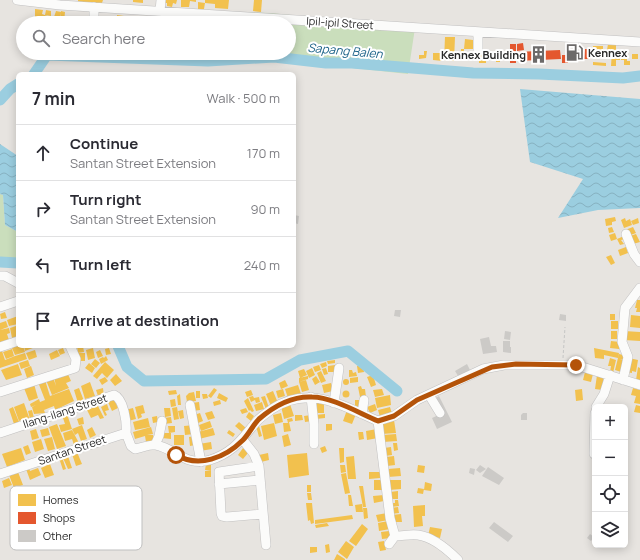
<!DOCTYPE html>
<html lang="en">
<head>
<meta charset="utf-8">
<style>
  body { margin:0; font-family:Manrope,sans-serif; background:#f2f2f3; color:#2b2b33 }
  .controls { position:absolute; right:12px; bottom:12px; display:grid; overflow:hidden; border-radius:6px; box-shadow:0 2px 10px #0003 }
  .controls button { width:36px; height:36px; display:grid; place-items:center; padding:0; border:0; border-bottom:1px solid #e1e1e2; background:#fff; color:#2b2b33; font:20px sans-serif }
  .stop { position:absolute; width:12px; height:12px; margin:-9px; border:3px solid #b45309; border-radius:50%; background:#fff }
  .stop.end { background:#b45309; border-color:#fff; box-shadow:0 1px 4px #0008 }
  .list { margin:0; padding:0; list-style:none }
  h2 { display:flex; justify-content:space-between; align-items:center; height:52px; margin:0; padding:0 16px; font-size:17px }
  h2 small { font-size:13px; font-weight:400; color:#7c7c81 }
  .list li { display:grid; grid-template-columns:26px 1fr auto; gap:12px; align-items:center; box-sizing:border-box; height:56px; padding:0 16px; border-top:1px solid #e1e1e2 }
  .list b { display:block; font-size:15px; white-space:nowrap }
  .list p { margin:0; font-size:13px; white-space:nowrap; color:#7c7c81 }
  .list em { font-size:13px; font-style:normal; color:#7c7c81 }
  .icon { flex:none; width:22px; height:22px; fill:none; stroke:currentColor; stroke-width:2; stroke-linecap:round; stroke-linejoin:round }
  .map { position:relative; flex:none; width:640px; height:560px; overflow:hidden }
  .search { position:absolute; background:#fff; box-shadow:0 2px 10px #0003; left:16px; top:16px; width:280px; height:44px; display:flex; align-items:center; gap:10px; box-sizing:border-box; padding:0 14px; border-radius:22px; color:#7c7c81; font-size:15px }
  .panel { position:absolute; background:#fff; box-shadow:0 2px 10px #0003; left:16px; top:72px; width:280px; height:276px; border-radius:6px }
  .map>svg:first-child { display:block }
</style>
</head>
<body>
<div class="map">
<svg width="640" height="560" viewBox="0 0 640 560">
  <defs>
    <pattern id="water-waves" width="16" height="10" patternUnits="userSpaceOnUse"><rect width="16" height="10" fill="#9bcee0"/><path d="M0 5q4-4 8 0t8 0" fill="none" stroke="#86b1c0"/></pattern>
  </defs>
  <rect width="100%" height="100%" fill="#e7e4e0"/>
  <path fill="#cadebc" d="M168,10L271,13L415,28L408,74L212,53H289V23H170Z
    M0,194L3,195L5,225L18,232V259L0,258Z"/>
  <path fill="url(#water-waves)" d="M520,89L640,99V208L598,210L558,218L583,179L530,162Z
    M0,144L18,156V232L5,225L3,195L0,194Z"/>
  <path fill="#f2c14e" d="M78,0H103L102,3L78,2Z
    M133,0H143V3L133,2Z
    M164,0H177L176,4L173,3L172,7L167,6V3H164Z
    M181,0H196V2L190,1L189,7H181Z
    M205,0H229L228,9L215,8V4L205,3Z
    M254,0H262L261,12L253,11Z
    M198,2L205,3L204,9H198Z
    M35,9L43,10L42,14L50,17V23H35Z
    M46,10L51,11V16L45,15Z
    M56,11L61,12L59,23H52Z
    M61,11L65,12L64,23H60Z
    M117,15L124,16V23H117Z
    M65,16H71V22H65Z
    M103,16L116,17L115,23H96V17L103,18Z
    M83,17L91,18L90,23H72L73,18L83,19Z
    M134,19H143V23H134Z
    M145,20L168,22V23H144Z
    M445,37H455L454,61L444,60Z
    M465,39L473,40V49H464Z
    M608,44H616V50H607Z
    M593,46H603V49H606V54H602V56H597V59H593Z
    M461,49H464L463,61L460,60Z
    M424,51H427L426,58L419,59V55H424Z
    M612,51H620V60H616V66H611Z
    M621,51H627V61H630V65H624V60H621Z
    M433,53H443V61L433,60Z
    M479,53H486V63H479Z
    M496,54H500V62H496Z
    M632,54H638V59H632Z
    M593,62L606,63V66L593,65Z
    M615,217L616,221L612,222V225L606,226L605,219Z
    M625,218L626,221L630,219L632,225L624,228L621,220Z
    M638,218L639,223L633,225L631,221Z
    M612,227L614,232L609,233L608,228Z
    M633,227L636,233L628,236L625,230Z
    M615,233L617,239L611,241L609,235Z
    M636,234L640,242L633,244L630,236Z
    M624,236L625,239L621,240L624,244L620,245L617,239Z
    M626,247L628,253L620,256L618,250Z
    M611,255L615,263L611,265L606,257Z
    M637,300H640V312H636L637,308H635Z
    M5,312L7,318L1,319L0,314Z
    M610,314H615V320H610Z
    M631,315L640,316V328L630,327Z
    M18,316V324L9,326L7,320Z
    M6,321L8,327L0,330V323Z
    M611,321H618V329H611Z
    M16,326L18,336L12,338L10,328Z
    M9,328L10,333L7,334L9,340L0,343V330Z
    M611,331H617V339H611Z
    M624,331L640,332V341L624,340Z
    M611,341L620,342L619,349L610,348Z
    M18,345L23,346L25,352L15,355L12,348Z
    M24,346H38L25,351Z
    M77,346H83L84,352L78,353Z
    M63,348L65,353L60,355L58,350Z
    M93,348L95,358L88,360L86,350Z
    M109,348L111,354L106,355L105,349Z
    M594,348L619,353L618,358L604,355V359L595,358Z
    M12,349L14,356L6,359L3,352Z
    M35,350L37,357L29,360L26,353Z
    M57,350L60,356L51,360L49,354Z
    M100,350L103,356L98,358L96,352Z
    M2,351L5,360L15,356L16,361L15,356L25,353L27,359L0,368V352Z
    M78,353H85V361H78Z
    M619,354L627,356L626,360L620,359L626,361L621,372L615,370Z
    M106,356L108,360L101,364L99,359L103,357L104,358Z
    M610,358L616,360L613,373L610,372L611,366H608Z
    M629,358L638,360L636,372L632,371V373L626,372Z
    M95,359L100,363L96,368L91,364Z
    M28,360L30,366L21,369L19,363Z
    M335,360V363L328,364L327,361Z
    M105,362L114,370L107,378L102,373L97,379L93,376Z
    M326,362L327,366L322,368L320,364Z
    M89,363L95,368L92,373L85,368Z
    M18,364L22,375L6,380L1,370Z
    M319,365L321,370L315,372L313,367Z
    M335,365L336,372H328V366Z
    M363,365L364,372L358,373L357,366Z
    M31,366L34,375L27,378L24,369Z
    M638,367L640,368V381L636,380Z
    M312,368L315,375L309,378L306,371Z
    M326,368L328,374L324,375L322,369Z
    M304,369L307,375L300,378L298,371Z
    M349,370H352L353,373L356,372L357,376L349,377Z
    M321,371L326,381L321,383L317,373Z
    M67,372L71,381L66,383L69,388L52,395L46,380L53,377L56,386L54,377Z
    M585,372L593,374L591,382L583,380Z
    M116,374L122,381L115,386L110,380Z
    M373,375L376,385L371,387L367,377Z
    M597,375L604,377L602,390L595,389Z
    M308,376V379L299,382V378Z
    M316,376L320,382L315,385L312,379Z
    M105,377L108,381L102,385L99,380Z
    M358,377V382L350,383V378Z
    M343 382a3 3 0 1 1 6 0a3 3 0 1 1-6 0Z
    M45,380L50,396L69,389L74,401L55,410L54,406L44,410L45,413L34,414L32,407L36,405L31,407L30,404L39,399L40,402L45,400L38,382Z
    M285,380L288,386L281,389L279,383Z
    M306,380L309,390L302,392L299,382Z
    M90,382L95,396L85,399L81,386Z
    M331,383L333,391L324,393L322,385Z
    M34,384L38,398L29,401L24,388Z
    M298,385L301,394L288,398L285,389Z
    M361,386L362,389H365L366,397H360L358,387Z
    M79,388L84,401L78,403L74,390Z
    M103,388L104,397L99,399L96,390Z
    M214,388L217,390L211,398L208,396Z
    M633,388L640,390V404L634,403L636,396L631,395Z
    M283,389L285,396L278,398L276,391Z
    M382,389L384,395L375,397L373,390Z
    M582,389L583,400L576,401L575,390Z
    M176,390L177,394L169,395L168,391Z
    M251,390L253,395L247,397L245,392Z
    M342.5 394a3.5 3.5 0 1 1 7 0a3.5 3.5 0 1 1-7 0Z
    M196,391H200V398H196Z
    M273,391L278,403L271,406L266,394Z
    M194,392L196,401L187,402L186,396L189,393Z
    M219,393L228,398L226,402L217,398Z
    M180,394L181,405H178L177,396Z
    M207,394L208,398L203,399L202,394Z
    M390,395L391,405L377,408L375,398Z
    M253,396L254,398L259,397L260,402L256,403L255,400L251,402L249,397Z
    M265,396L269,408L266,409L261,397Z
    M248,398L254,411L252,412L250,410L249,411L244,401Z
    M114,399L118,408L112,411L108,402Z
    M175,399L176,406L171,407L170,400Z
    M220,400L221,404L214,406L213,402Z
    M355,400H359V408H355Z
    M315,401H324V413H315Z
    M199,402L200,410L193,411L192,403Z
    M262,402L264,409L256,411L254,405Z
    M24,403L30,420L26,421L25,418L19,421L14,407Z
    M107,404L109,410L105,411L107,415L105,416L101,407Z
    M290,404L294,416L284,419L281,406Z
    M375,404L377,410L370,413L367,407Z
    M143,405L145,413L141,414L142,417L138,419L135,407Z
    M636,405L640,406V413L634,412Z
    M98,406L104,418L100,419L98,415L91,418L87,410Z
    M13,407L19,422L14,424L9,409Z
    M177,407L179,419L174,420L172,408Z
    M390,407L392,414L380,417L378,410Z
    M133,408L136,419L128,421L125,410Z
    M164,408H170L171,416L165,417Z
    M246,408L248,412L242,414L240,410Z
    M32,410L34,418L30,419L28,411Z
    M183,410L184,418L180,419L178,411Z
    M347,410L356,414L352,424L343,421Z
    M212,411L215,418L208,420L205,413Z
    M249,412L254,416L251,421L246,417Z
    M200,413L203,421L198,423L194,415Z
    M281,413L283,422L275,424L273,415Z
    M67,414L72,429L61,432L59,425L65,424L62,415Z
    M325,414V418L316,419L315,415Z
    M295,415H302L303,420L295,421Z
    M311,415L312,421L305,422L304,416Z
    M157,416L158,422L153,423L152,417Z
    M83,417L84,424L79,425L77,419Z
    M171,417L172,423L164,424V418Z
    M148,418L150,427L135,430L133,422Z
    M292,418L293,421L289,422L291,431L284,432L283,423H288L287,419Z
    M394,420L396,433L382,434V421Z
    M210,421L212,427L201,431L199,425Z
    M239,422L246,428L242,432L235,426Z
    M274,423L277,436L264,440L261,426Z
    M57,424L66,446L57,449L49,427Z
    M326,424H332V430L326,431Z
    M82,425L87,439L81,441L78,433L75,435L72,429Z
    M194,425V434L185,435L184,426Z
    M168,426H175V432L169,433Z
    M256,426H259L262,436L259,437Z
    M92,427L96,435L90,438L87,430Z
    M151,427L153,434L147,435H153L154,440L146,442L145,436L135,439L133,432Z
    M48,428L50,435L42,437L40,430Z
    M213,428L215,435L199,439L198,432Z
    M36,429L39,438L32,440L30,431Z
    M377,429L378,438L367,440L366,431Z
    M72,430L79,443L74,445L72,439L65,441L63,433Z
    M229,430L235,434L233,437L227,433Z
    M358,432H363L364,439L359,440Z
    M163,433H171V439L162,438Z
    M288,434L291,445L284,447L282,436Z
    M396,434L397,441L383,442V435Z
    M174,435H184V445H174Z
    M194,436L195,445L190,446L189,437Z
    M52,437L55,449L48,451L44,439Z
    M41,439L44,449L35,452L32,442Z
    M211,442L212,449L200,451L199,444Z
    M393,443H397L398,450L394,451Z
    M28,445L31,453L26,455L23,447Z
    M325,446L327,451L322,453L320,448Z
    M391,447L392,455L385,456L384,448Z
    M21,448L25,460L7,467L2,454Z
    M243,448L248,453L243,459L238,455Z
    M339,448H344V462L340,463Z
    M77,452L82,464L76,466L72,454Z
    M268,453L269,460L261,462L259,455Z
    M307,453L309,475L289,478L287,455Z
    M68,456L72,468L68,469L63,458Z
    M354,456L356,479H348L346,457Z
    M394,456L395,465L387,466L386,457Z
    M62,457L66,469L63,470L59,458Z
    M50,464L54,475L45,478L41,468Z
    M206,464H211V471L205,470Z
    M340,465H345L346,472L341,473Z
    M418,465L425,466L424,473L417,472Z
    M29,468L30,471L38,468L41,475L30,480L26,469Z
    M400,468L401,476L388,477V469Z
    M205,471H211V477H205Z
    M18,472L23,485L14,488L9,475Z
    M369,472H380V478L369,479Z
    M346,473L350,493L345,494L341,474Z
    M9,478L12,485L4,488L2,481Z
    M374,480H384V490H374Z
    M389,480H401V489L389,490Z
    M425,482L432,484L431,491L424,490Z
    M307,485H311V492H307Z
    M359,486H363L366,507H363Z
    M418,488L424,489L423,494L417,493Z
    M398,491V499H390V492Z
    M307,493H311L312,500H308Z
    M348,495H351L353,506H349Z
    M384,495V501L374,503L373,496Z
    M395,500H398L399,506L391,507V503H395Z
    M306,503H312L314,523L311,524L310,520L308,521Z
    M362,504L363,512H356L355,505Z
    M425,505V516H422L423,526L414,527L413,506Z
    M398,507L399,513L391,514L390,508Z
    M363,508H367L368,518L364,519Z
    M387,513L388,520L378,522L376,515Z
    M401,514L402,522H393L392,515Z
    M352,515L353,519L315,524V520Z
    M388,521L390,529L379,531L378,523Z
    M327,523L329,526L316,528L315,525Z
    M362,524L368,529L356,546L349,541Z
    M430,527L442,529L440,538L428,536Z
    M389,531L391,538L382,539L381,532Z
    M346,541L354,547L347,559L338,552Z
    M384,541L386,550L380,551L378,542Z
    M329,544L330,552L326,553L325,545Z
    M310,547H317V552L310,553Z
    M337,554L345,559V560H334Z"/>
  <path fill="#e4572e" d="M523,43L524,50L517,51V44Z
    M510,44H516V52L560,50L561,59L517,61L516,54V63H510Z
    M585,49H591V59H584Z
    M562,55H566L568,63H562Z"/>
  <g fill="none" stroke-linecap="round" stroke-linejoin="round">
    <path stroke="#9bcee0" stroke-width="11" d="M34,74L47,55L208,61L274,57L326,63H352L473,73L539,74L623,78L640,76
      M0,100L10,89L18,84
      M0,262L18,263
      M118,346L127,367L144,381L266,379L300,360L348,351L397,391"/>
  </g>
  <path fill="#cccac7" d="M294,215L299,216L298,224L294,223Z
    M395,310H401L400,317L394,316Z
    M560,314L566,315V321L559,320Z
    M505,331L511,332L510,340L504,339Z
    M489,337L491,346H496L497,352L483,354L480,339Z
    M503,341H510V347H503Z
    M503,347H511V353L503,352Z
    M467,364L471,372L460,379L455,371Z
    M439,396L452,422L437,429L432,418L441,414L434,399Z
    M523,413H527V420H521V415Z
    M480,465L486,469L480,473L476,470Z
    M488,467L504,478L499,485L482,476Z
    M470,468L475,469L474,475L469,473Z
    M494,522L513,536L508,542L489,528Z
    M590,534L594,537L591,541L587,538Z"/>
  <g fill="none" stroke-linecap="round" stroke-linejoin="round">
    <defs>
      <path id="minor" d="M17,0L60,5L640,42
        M160,11L161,0
        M94,23V7
        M478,51V32
        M626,234L634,254L640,262
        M0,276H5L18,283
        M0,307L18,301
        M0,347L18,341
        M623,380L628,357L622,342L625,308L640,288
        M0,392L75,368L76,359L70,346
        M429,395L440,413
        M311,397L314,424V444
        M334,403L339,368
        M190,405L201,462
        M596,407L604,394L610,375
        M362,414L364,400
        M378,421L394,416L417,400L483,369L504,365H576L640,385
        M378,421L390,518L395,536C403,536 410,534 418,535C433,537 448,550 458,560
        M0,433L114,395C124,399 127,423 126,433
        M243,440L254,454L259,466L266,545
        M155,445L159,436L162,421
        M594,454L595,413
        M259,466L219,472L221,513L222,516L227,517L263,514
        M0,474L126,433L131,446L135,449C141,448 150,444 156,445C176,449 186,467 210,460C235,452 242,438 258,420C262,416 268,412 272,409C309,384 343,406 378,421
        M219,484L260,480
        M389,544L395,536"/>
    </defs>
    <use href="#minor" stroke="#c1c0c0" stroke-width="10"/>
    <path stroke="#c6c6c5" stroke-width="1" stroke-dasharray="3 2" stroke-linecap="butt" d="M563,358L565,327"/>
    <use href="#minor" stroke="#fbfbfa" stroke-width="9"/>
  </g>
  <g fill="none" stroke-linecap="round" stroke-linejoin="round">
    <path stroke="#b45309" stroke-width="5" d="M176,455C199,468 225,458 243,440C249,434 253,425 259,419C274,406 293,396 312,397C332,397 359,413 378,421L394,416L417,400L492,367L516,364L576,365"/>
  </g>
  <defs>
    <symbol id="fuel-bare" viewBox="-9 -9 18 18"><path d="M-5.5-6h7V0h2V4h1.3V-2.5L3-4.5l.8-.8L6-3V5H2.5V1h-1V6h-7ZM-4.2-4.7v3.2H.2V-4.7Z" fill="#6c6a69" stroke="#fff" stroke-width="2.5" paint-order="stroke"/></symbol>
    <symbol id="building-bare" viewBox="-9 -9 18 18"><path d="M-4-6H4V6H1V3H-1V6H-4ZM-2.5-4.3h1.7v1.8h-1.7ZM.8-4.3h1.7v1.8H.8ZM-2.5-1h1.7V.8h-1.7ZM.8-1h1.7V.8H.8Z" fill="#6c6a69" stroke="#fff" stroke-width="2.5" paint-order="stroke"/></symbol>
  </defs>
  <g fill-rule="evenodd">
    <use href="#fuel-bare" x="562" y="40" width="25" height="25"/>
    <use href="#building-bare" x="526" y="42" width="25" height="25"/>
  </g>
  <g text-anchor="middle" stroke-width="4" stroke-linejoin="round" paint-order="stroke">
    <g font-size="11" fill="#292929" stroke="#fff">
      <text transform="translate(340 23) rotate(4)" y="4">Ipil-ipil Street</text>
      <text transform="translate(65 411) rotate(-18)" y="4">Ilang-ilang Street</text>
      <text transform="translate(72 450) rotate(-19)" y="4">Santan Street</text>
    </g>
    <g font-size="11" font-weight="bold" fill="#292929" stroke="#fff" text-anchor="start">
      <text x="588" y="57">Kennex</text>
      <text x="526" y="59" text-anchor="end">Kennex Building</text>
    </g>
    <g font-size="12" font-style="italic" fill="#1d6389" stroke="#fff">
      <text transform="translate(345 51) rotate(5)" y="4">Sapang Balen</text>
    </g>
  </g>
  <rect x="10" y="486" width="132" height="64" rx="6" fill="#fff" stroke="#bfbfbf" stroke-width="1"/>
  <rect x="18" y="494" width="18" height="12" fill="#f2c14e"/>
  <rect x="18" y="512" width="18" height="12" fill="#e4572e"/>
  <rect x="18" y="530" width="18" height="12" fill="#cccac7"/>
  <g font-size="11" fill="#292929">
    <text x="43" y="504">Homes</text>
    <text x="43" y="522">Shops</text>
    <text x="43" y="540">Other</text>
  </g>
</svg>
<div class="controls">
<button>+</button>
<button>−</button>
<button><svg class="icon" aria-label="locate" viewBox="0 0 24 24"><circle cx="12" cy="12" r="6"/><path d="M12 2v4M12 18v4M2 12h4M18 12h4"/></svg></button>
<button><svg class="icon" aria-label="layers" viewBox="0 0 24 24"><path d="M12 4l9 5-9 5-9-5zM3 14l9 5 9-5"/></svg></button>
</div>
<div class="stop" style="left:176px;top:455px"></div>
<div class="stop end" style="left:576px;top:365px"></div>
<div class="search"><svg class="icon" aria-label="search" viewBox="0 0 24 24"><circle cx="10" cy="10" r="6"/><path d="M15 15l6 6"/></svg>Search here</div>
<section class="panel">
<h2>7 min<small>Walk · 500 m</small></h2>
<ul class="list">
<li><svg class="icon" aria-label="ahead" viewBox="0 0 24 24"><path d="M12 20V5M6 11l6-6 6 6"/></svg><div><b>Continue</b><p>Santan Street Extension</p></div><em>170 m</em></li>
<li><svg class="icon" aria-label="right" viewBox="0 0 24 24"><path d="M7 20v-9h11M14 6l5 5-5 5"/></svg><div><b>Turn right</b><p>Santan Street Extension</p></div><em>90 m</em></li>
<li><svg class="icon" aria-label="left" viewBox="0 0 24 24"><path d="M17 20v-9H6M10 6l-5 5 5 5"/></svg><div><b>Turn left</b></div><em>240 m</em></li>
<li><svg class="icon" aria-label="arrive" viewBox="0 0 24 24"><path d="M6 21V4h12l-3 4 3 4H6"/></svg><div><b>Arrive at destination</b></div></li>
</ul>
</section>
</div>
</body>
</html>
